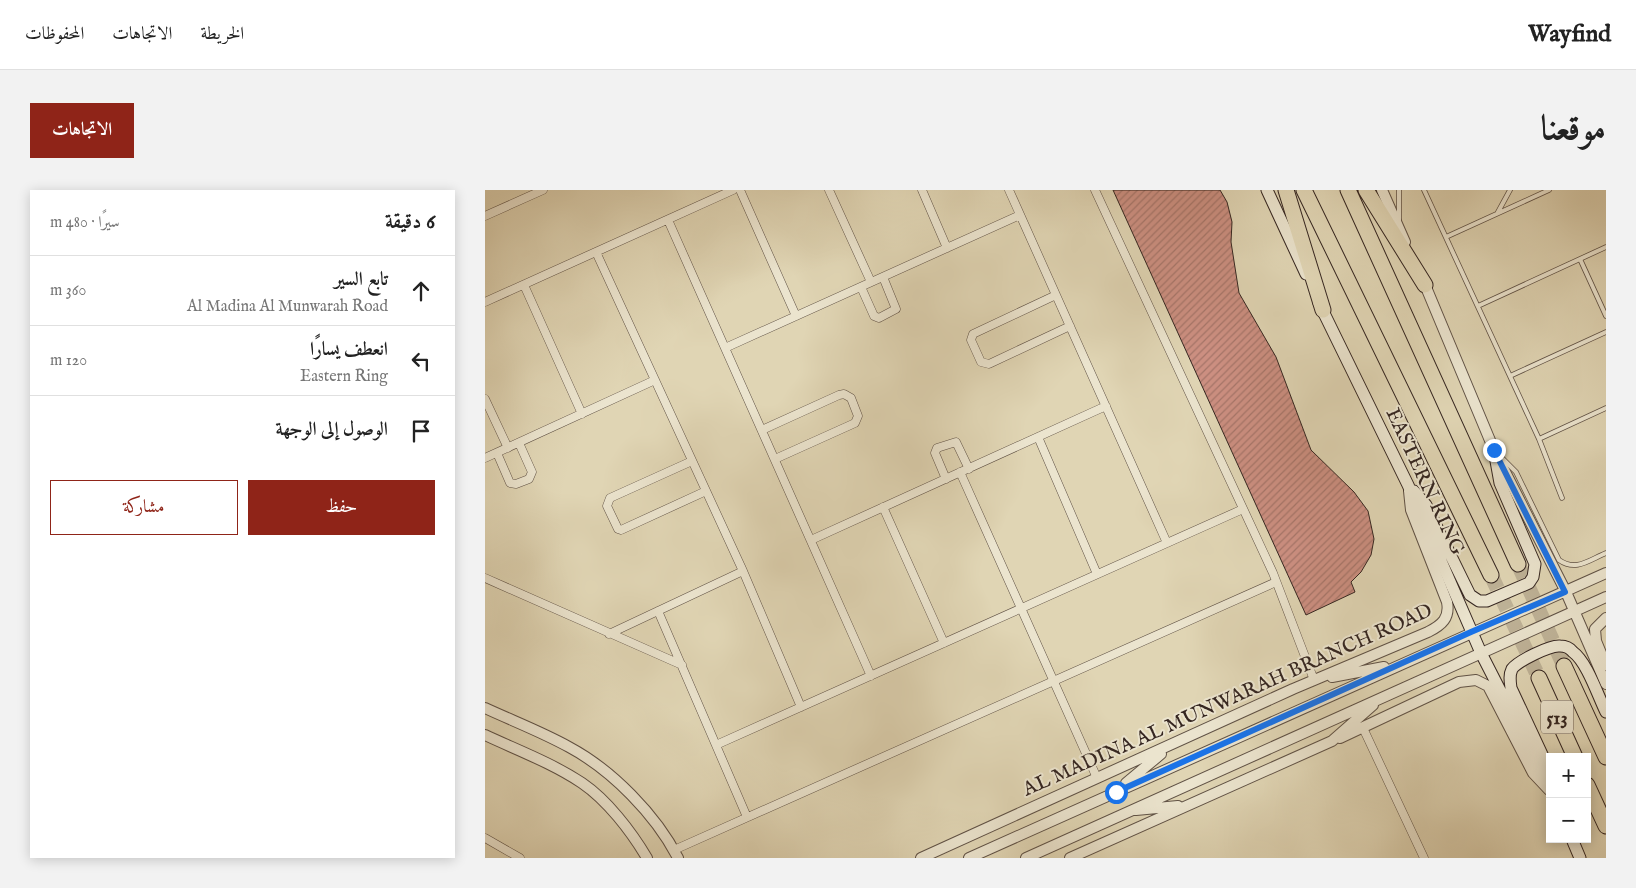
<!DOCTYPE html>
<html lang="ar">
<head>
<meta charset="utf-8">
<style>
  body { margin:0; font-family:"IM FELL English",Amiri,serif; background:#f2f2f2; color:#222; direction:rtl }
  .controls { position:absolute; right:15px; bottom:15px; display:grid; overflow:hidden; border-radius:0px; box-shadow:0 2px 12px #0003 }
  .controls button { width:45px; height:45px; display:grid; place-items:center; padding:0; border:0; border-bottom:1px solid #e0e0e0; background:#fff; color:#222; font:25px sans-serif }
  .stop { position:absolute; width:15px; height:15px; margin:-11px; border:4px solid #1a73e8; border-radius:50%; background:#fff }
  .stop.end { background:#1a73e8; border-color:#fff; box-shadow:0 1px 5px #0008 }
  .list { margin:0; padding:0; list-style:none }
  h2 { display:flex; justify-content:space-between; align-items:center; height:65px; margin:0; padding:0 20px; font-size:21px }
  h2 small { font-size:16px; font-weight:400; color:#767676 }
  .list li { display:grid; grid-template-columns:32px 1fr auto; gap:15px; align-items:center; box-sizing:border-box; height:70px; padding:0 20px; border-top:1px solid #e0e0e0 }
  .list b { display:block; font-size:19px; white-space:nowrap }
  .list p { margin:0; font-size:16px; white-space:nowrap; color:#767676 }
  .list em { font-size:16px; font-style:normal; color:#767676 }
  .actions { display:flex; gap:10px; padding:15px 20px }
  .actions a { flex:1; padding:11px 0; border:1px solid #8f2418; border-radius:0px; text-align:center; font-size:18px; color:#8f2418 }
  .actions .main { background:#8f2418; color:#fff }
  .icon { flex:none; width:28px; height:28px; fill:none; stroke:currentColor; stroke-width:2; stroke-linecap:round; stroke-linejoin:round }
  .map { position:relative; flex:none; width:1121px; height:668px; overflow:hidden; direction:ltr; border-radius:0px }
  header { display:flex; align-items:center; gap:30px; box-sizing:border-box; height:70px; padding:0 25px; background:#fff; border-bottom:1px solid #e0e0e0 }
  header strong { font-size:24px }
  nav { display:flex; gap:28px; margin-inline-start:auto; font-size:18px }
  .intro { display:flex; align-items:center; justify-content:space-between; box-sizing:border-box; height:120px; padding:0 30px }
  h1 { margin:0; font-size:35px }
  .button { padding:12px 22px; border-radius:0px; background:#8f2418; color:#fff; font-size:18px; font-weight:700 }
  main { display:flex; gap:30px; padding:0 30px }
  aside { flex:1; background:#fff; border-radius:0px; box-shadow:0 2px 12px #0003 }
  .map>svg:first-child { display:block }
</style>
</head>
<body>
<header>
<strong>Wayfind</strong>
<nav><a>الخريطة</a><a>الاتجاهات</a><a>المحفوظات</a></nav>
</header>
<div class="intro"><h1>موقعنا</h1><a class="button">الاتجاهات</a></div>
<main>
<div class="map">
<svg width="1121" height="668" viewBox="0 0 1121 668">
  <defs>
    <pattern id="building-hatch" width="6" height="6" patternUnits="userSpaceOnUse" patternTransform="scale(1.25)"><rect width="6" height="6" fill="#cc8f81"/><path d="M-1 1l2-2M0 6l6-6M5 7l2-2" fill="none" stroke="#a67569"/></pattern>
  </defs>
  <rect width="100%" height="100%" fill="#e0d5b4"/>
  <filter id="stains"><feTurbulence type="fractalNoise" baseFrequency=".004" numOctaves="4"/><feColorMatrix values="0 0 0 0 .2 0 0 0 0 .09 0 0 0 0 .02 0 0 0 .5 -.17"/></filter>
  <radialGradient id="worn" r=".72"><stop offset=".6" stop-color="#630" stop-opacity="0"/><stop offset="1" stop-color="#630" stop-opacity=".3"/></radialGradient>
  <path fill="url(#building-hatch)" stroke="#352621" d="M628,0H735L742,12L747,32L746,52L754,103L791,167L826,260L869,302L883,321L889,349L886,365L876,382L866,392L870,402L821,425Z"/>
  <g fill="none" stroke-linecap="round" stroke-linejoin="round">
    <path stroke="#beb297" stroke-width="15" stroke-dasharray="15 8" stroke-linecap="butt" d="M1033,374L1079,476
      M1006,385L1054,488"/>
    <defs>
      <path id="service" d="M914,0V31
        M939,0L1054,249L1121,218
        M1013,22L1025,0
        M961,47L1064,0
        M1095,69L1121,126
        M993,116L1121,57
        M1025,186L1121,142
        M1054,249L1077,308
        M1018,269L1031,282L1074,370C1091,382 1104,370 1121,363"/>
      <path id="minor" d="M255,0L311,126
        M344,0L386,92
        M437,0L462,58
        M524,0L682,353
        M610,0L788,383L829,490
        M0,26L58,0
        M183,30L386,486
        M111,62L258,381L316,517
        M39,95L97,224
        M376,97L389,126L394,128L411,119L398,87
        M571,105L488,144L486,150L496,172L504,174L585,136
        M0,112L248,0
        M240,158L535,25
        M0,209L23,258
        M277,240L354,205L359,204L366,208L373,226L370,233L290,269
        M553,247L612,384
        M12,263L25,293L31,294L44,289L47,282L34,253
        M0,268L170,190
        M207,271L125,308L122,316L133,339L136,340L221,301
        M475,282L612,588
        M461,289L450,263L452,258L471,252L484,279
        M398,317L459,453
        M326,350L621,216
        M0,388L197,475
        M173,421L262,627
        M124,444L258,381
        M878,538L939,668
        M231,555L758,319
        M0,648L35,668
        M189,660L791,392"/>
      <path id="tertiary" d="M897,0L920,52
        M938,90L1009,260L1081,402L1121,494
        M1121,428L1110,439L1111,451L1121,475
        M847,487L899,477
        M0,518C28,531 57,542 84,557C127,580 171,625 193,668
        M0,545C32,560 67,573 97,593C122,610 146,641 162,668
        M855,548L974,492L991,490L1003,496L1048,583L1064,600
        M641,593L676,564
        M651,620L693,616
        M436,668L808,499L943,442C957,435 965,428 962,412L926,320L924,301
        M484,668L1121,383
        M541,668L1121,407
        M585,668L847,551L888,515"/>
      <path id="secondary" d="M782,0L821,84
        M834,113L923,295L996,463L1065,598
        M929,301L941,315L985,405L994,411H1002L1044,393L1048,387L1050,374L1015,293L1009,260
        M1065,590L1061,573L1026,498C1025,491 1024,485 1027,479C1033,471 1065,455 1075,456C1080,456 1085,458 1088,462C1102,472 1113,506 1121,522
        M1087,649L1095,668"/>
      <path id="motorway" d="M801,0L838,120
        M819,0L1006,385
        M863,0L1033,374
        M881,0L940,95
        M1079,476L1121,567
        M1054,488L1090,567
        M1102,595L1121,636"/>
    </defs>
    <use href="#service" stroke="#605246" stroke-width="5.5"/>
    <use href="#minor" stroke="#605246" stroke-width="9"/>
    <use href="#tertiary" stroke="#605246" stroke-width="12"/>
    <use href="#secondary" stroke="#352621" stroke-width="13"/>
    <use href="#motorway" stroke="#352621" stroke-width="17"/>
    <use href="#service" stroke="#ebe4ce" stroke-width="4"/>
    <use href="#minor" stroke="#ebe4ce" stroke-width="8"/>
    <use href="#tertiary" stroke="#ebe4ce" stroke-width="10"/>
    <use href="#secondary" stroke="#ebe4ce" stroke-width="11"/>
    <use href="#motorway" stroke="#e0d5b4" stroke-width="15"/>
  </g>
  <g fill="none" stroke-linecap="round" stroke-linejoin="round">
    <path stroke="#1a73e8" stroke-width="6" d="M631,602L986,442L1080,402L1009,260"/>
  </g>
  <g text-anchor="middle" stroke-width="4" stroke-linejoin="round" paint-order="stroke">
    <rect fill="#ebe4ce" stroke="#6c5f55" stroke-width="1" x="1056" y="510.5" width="32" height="33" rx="4"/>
    <g font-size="19" font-weight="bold" fill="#352621">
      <text x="1072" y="534">513</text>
    </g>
    <g font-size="20" fill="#352621" stroke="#ebe4ce">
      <text transform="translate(941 291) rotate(65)" y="7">EASTERN RING</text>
      <text transform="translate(742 509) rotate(-24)" y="7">AL MADINA AL MUNWARAH BRANCH ROAD</text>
    </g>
  </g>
  <rect width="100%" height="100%" filter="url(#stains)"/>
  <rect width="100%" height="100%" fill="url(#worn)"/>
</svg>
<div class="controls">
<button>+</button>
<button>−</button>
</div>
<div class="stop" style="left:631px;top:602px"></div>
<div class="stop end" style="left:1009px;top:260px"></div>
</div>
<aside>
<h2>6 دقيقة<small>سيرًا · 480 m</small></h2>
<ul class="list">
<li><svg class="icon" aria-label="ahead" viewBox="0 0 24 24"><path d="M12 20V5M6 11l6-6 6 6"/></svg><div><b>تابع السير</b><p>Al Madina Al Munwarah Road</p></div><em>360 m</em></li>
<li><svg class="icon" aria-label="left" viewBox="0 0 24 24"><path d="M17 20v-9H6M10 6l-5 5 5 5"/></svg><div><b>انعطف يسارًا</b><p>Eastern Ring</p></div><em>120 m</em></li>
<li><svg class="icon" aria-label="arrive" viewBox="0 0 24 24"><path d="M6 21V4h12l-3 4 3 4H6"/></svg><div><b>الوصول إلى الوجهة</b></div></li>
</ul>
<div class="actions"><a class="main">حفظ</a><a>مشاركة</a></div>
</aside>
</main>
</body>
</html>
